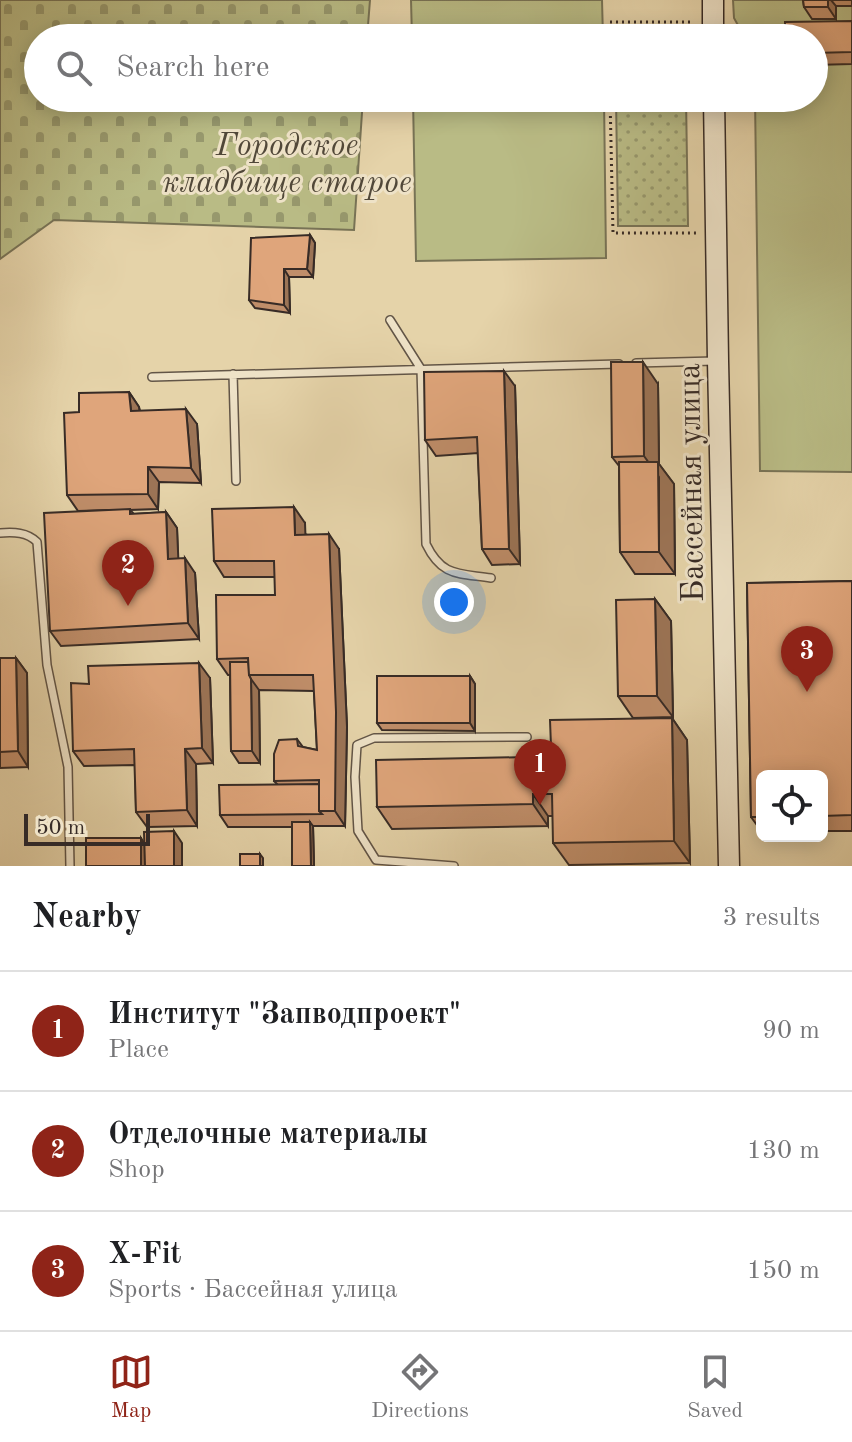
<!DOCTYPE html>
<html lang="en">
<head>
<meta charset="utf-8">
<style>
  body { margin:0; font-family:"Old Standard TT",serif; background:#f6f6f6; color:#202124 }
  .controls { position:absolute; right:24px; bottom:24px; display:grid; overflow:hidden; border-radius:12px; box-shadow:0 4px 20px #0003 }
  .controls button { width:72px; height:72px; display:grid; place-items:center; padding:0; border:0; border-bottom:2px solid #e0e0e0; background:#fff; color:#202124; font:40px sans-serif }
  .scale { position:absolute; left:24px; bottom:20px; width:126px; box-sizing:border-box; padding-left:8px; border:4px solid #372b26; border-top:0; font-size:22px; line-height:28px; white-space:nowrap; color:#372b26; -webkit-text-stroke:6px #eee2c7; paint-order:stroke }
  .you { position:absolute; left:454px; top:602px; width:28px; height:28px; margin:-20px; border:6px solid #fff; border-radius:50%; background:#1a73e8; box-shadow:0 0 0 12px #1a73e833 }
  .badge { display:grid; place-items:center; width:52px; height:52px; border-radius:50%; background:#8f2418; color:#fff; font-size:26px; font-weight:700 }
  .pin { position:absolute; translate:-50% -66px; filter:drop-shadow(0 2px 4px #0008) }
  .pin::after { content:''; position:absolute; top:42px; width:28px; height:24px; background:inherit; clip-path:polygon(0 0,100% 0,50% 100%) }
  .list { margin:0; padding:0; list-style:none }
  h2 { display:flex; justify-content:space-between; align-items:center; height:104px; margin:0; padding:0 32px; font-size:34px }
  h2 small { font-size:26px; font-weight:400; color:#757577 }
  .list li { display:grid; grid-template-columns:52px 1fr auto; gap:24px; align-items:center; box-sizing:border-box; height:120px; padding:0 32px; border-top:2px solid #e0e0e0 }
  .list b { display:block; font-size:30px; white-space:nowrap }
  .list p { margin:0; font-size:26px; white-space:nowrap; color:#757577 }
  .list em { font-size:26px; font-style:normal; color:#757577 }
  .icon { flex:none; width:44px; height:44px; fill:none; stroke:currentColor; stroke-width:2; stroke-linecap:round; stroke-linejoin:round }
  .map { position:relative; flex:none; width:852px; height:866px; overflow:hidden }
  .search { position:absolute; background:#fff; box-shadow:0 4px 20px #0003; left:24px; right:24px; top:24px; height:88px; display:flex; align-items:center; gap:20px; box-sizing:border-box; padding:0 28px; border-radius:44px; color:#757577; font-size:30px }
  .sheet { height:464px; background:#fff }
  nav { display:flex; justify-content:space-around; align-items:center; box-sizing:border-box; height:112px; border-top:2px solid #e0e0e0; background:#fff; font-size:22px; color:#757577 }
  nav a { display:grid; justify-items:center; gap:4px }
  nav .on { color:#8f2418 }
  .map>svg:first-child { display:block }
</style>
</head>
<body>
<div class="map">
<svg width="852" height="866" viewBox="0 0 852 866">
  <defs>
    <pattern id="grass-dots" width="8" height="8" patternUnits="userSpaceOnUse" patternTransform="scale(2)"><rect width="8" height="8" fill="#b9bb85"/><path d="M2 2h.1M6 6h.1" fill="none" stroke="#97986d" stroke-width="1.8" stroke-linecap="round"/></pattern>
    <pattern id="cemetery-stones" width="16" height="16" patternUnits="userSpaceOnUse" patternTransform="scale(2)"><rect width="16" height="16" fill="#b9bb85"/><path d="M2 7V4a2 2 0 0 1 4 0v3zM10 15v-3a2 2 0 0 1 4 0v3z" fill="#97986d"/></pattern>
  </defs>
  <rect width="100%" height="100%" fill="#e5d3a9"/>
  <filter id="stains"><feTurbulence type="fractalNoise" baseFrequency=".0025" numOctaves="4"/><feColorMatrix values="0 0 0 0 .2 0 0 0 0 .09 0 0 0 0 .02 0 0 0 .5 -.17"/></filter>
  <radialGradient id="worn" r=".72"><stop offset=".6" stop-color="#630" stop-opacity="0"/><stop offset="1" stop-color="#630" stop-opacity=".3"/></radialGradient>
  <path fill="url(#grass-dots)" stroke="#787356" stroke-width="2" d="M685,27L686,38H615L614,28Z
    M616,98H686L688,226H618Z"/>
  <path fill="url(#cemetery-stones)" stroke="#787356" stroke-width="2" d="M0,0H370L367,38H38V98H363L354,230L54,220L0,259Z"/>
  <path fill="#b9bb85" stroke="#787356" stroke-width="2" d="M411,0H602L603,38H412Z
    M733,0H852V472L760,471L755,98H814V38H745L734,18Z
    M413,98H604L606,258L416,261Z"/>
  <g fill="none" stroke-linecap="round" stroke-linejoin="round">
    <defs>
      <path id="lane" d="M390,320L421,369L426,544C442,577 458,573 491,578
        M636,363L715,361
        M233,374L236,481
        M152,377L619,364
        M0,533C14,532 27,532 37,542L47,665L68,767L70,866
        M454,866L376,860L358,831L355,777L357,745L374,738L527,737"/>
      <path id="secondary" d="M713,0V38
        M714,98L718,361L729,866"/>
    </defs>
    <use href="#lane" stroke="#625547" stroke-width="10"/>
    <use href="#secondary" stroke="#372b26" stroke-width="23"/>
    <path stroke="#372b26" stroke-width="3" stroke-dasharray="2 4" stroke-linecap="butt" d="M608,38V22H693
      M610,98L613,233H696"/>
    <use href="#lane" stroke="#eee2c7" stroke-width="7"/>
    <use href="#secondary" stroke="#eee2c7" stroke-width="20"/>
  </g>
  <path fill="#c08e6a" stroke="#372b26" stroke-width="2" d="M803,0H852V6H836V19H812L804,7Z
    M852,21V64L814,65V38Z
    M310,235L315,243L313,277H289L290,313L255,308L249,300Z
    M658,384L659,464L674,484L675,574H635L620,552L619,466L612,457Z
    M515,386L520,564L492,565L482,549L478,453L436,456L425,440Z
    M129,392L139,407L140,411L197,424L201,483L159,482L158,509L130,510L134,514L166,512L177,528L178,558L195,573L199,639L61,646L50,631L108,510L78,511L67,495L79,412Z
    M305,523V534L339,549L347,727L345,826H313L314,866H292V827H228L220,815L277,784L274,781L297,739L303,747L317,750L314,691L259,690L260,763H239L231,751L230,675H228L217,659L275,595V577H224L214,561Z
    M852,581V831H822V776H762V832L751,817L747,583Z
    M655,599L671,621L673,717L633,718L618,696Z
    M0,658H16L27,673L28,767L0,768Z
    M470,676L475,684V731L382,730L377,723Z
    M210,678L213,763L196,764L197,826L147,827L136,812L135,765L84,766L73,751L89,684Z
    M672,718L687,740L690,863L569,865L553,843V816H548V826L392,829L377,807L538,773H552Z"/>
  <path fill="#9c7456" stroke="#372b26" stroke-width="2" d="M828,0H831L836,6V19L828,7Z
    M310,235L315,243L313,277L307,269Z
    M284,269L289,277L290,313L284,305Z
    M643,362L658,384L659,464L674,484L675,574L659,552V477L644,456Z
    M504,371L515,386L520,564L509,549Z
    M129,392L139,407L141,426L131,411Z
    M186,409L197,424L201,483L191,468Z
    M148,467L159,482L158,509L148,494Z
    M294,507L305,523L306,550L295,535Z
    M166,512L177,528L179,574L168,559Z
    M329,534L339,549L347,727L345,826L335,811Z
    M185,558L195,573L199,639L188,623Z
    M655,599L671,621L673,717L657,696Z
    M16,658L27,673L28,767L18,751Z
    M199,663L210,678L213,763L202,748Z
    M470,676L475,684V731L470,723Z
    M251,679L259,690L260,763L252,751Z
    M672,718L687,740L690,863L674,841Z
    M185,749L196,764L197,826L187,810Z
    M527,757L543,779V795L528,773Z
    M533,794L548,816V826L533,804Z
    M310,822L313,826L314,866H311Z
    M174,831L182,843V866H174Z
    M141,838L149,850V866H141Z
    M260,854L263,858V866H260Z"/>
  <path fill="#dfa57b" stroke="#372b26" stroke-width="2" d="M803,0H828V7H804Z
    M852,21V52L814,53V38H785V22Z
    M310,235L307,269H284V305L249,300L251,238Z
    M611,362H643L644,456L612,457Z
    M504,371L509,549H482L477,437L425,440L424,372Z
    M129,392L131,411L186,409L191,468L148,467V494L67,495L64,413L79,412V393Z
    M619,462H658L659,552H620Z
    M294,507L295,535L329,534L336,712L335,811H319V780L274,781V754L279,740L297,739L298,746L317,750L313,675H249L248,658L217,659L216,595H275L274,561H214L212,509Z
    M130,509V514L166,512L168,559L185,558L188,623L50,631L44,513Z
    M852,581V815L822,816V776H762V817H751L747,583Z
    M655,599L657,696H618L616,600Z
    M0,658H16L18,751L0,752Z
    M230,662H248L249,675L251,679L252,751H231Z
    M199,663L202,748L185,749L187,810L136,812L134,749L73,751L71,683L89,684L88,666Z
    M377,676H470V723H377Z
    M672,718L674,841L553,843L552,794H533V804L377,807L376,760L527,757L528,773H552L550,720Z
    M319,784V811L322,814L220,815L219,785Z
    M292,822H310L311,866H292Z
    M174,831V866H145L144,832Z
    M86,838H141V866H86Z
    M240,854H260V866H240Z"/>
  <g text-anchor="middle" stroke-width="6" stroke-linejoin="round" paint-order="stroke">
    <g font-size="32" font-style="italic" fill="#514839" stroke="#eee2c7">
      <text x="287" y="155">Городское<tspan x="287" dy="37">кладбище старое</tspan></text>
    </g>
    <g font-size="32" fill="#372b26" stroke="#eee2c7">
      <text transform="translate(690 483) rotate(-91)" y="11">Бассейная улица</text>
    </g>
  </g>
  <rect width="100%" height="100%" filter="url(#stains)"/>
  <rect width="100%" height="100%" fill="url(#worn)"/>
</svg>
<div class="controls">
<button><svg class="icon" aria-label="locate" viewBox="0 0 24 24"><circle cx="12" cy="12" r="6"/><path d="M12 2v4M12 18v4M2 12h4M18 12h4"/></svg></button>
</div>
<div class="scale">50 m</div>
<div class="you"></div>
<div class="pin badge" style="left:540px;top:805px">1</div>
<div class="pin badge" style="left:128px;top:606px">2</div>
<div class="pin badge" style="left:807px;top:692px">3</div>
<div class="search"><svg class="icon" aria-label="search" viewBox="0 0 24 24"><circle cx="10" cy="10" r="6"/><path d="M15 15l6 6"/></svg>Search here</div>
</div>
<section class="sheet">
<h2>Nearby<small>3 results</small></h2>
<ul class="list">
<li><span class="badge">1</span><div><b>Институт &quot;Запводпроект&quot;</b><p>Place</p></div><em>90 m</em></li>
<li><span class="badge">2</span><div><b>Отделочные материалы</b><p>Shop</p></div><em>130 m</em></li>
<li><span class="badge">3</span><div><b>X-Fit</b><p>Sports · Бассейная улица</p></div><em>150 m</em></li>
</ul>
</section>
<nav>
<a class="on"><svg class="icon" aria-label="map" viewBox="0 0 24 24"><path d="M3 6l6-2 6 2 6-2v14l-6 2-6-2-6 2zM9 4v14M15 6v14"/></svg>Map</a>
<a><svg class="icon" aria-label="directions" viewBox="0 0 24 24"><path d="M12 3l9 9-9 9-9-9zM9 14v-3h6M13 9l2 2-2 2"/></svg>Directions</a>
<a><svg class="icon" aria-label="saved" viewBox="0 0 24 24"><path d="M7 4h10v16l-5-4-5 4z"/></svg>Saved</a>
</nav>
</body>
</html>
